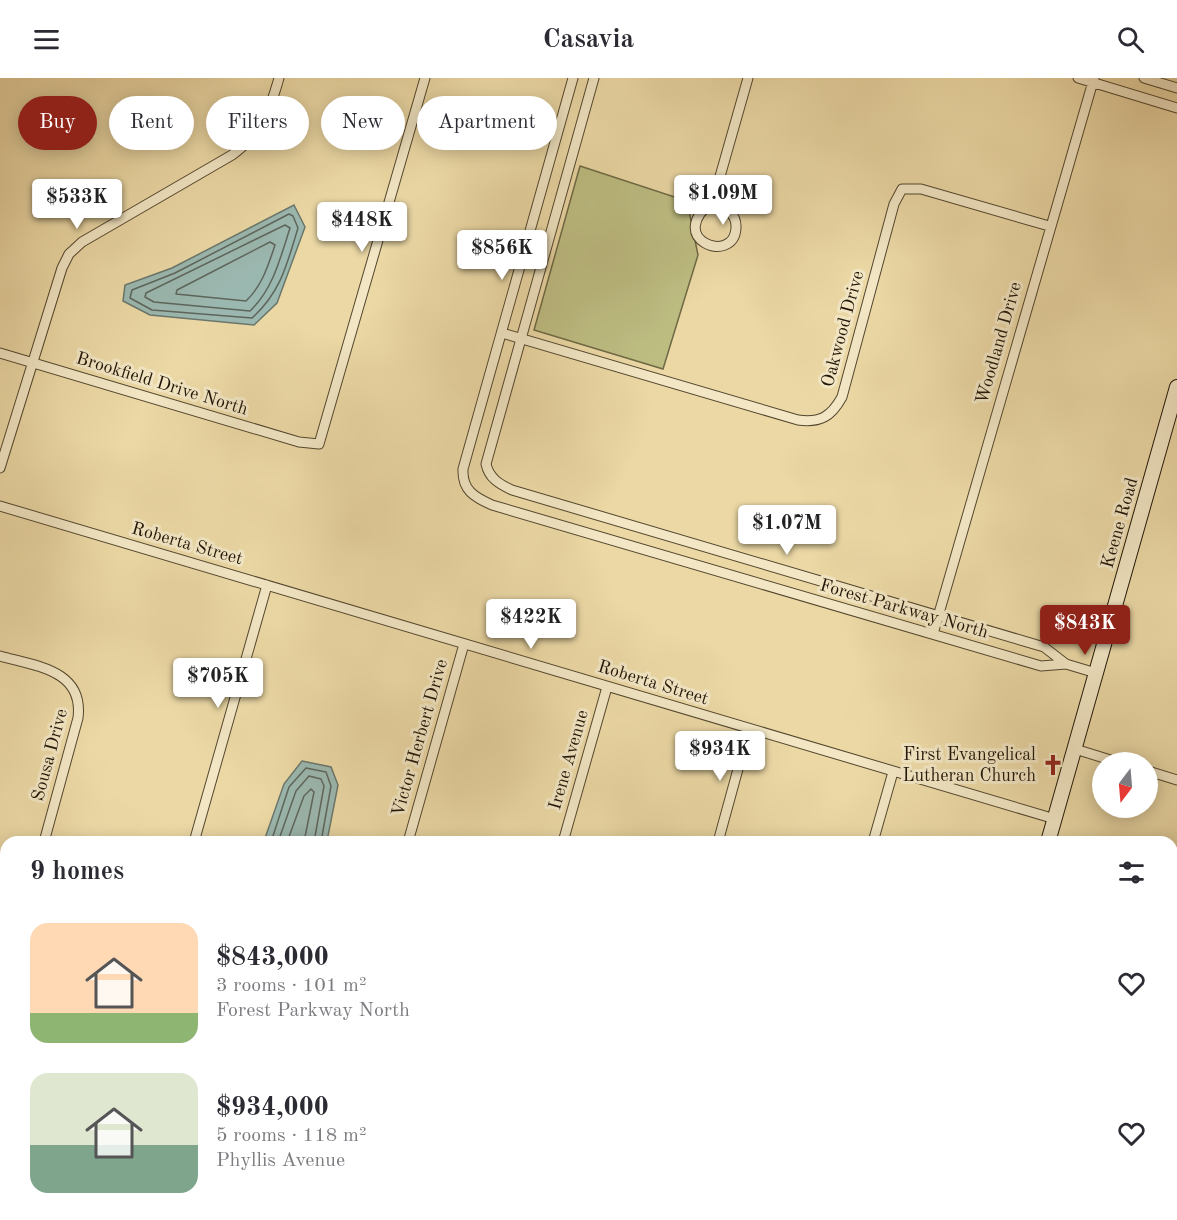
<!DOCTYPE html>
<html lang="en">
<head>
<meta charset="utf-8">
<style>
	body { margin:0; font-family:"Old Standard TT",serif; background:#f2f2f3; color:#2b2b33; height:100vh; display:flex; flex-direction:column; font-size:22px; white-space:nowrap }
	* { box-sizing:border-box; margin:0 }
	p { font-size:20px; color:#7c7c81 }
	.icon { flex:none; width:33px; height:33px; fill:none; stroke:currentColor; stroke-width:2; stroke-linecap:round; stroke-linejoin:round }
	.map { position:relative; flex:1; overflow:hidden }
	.drawer { position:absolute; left:0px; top:758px; width:1178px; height:386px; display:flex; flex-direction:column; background:#fff; border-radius:18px 18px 0 0; box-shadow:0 3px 15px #0003 }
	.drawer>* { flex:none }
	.top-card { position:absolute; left:18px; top:18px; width:600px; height:54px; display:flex; gap:12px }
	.needle { width:39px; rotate:196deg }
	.tools { position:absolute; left:1092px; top:674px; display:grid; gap:12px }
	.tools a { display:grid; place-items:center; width:66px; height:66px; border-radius:50%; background:#fff; box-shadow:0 3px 15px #0003; font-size:30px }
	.price { position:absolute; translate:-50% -51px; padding:0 14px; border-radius:6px; background:#fff; color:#222; font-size:20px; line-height:39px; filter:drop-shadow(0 2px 3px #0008) }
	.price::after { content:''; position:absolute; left:50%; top:36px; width:18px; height:14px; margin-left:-9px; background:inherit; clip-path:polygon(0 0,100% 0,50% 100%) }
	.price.selected { background:#8f2418; color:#fff }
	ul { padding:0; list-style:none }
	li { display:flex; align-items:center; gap:18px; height:150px; padding:0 30px }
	li span { display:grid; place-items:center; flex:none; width:168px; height:120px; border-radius:18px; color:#555 }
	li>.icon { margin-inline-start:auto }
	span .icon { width:72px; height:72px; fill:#fffc; stroke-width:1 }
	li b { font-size:26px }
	h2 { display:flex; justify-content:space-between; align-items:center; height:72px; padding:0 30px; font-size:26px }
	.chip { padding:0 21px; border-radius:27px; background:#fff; box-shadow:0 3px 15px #0003; font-size:21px; line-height:54px }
	.chip.selected { background:#8f2418; color:#fff }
	header { display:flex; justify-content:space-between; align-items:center; height:78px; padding:0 30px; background:#fff; font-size:27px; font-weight:700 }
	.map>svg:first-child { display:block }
	.green { fill:#bdbd82; stroke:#6e6944; stroke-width:1.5 }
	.water { fill:#9bb8b0; stroke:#6a776c; stroke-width:1.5 }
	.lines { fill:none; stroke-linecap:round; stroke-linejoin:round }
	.shore { stroke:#5e665c; stroke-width:1.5 }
	.minor-casing { stroke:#53462e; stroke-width:11 }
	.secondary-casing { stroke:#201507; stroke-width:16 }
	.minor { stroke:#f2e6c4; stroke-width:9 }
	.secondary { stroke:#f2e6c4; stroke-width:14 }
	.labels { text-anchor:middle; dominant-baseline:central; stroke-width:6; stroke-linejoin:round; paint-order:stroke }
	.street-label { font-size:18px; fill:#201507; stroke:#f2e6c4 }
	.poi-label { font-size:18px; fill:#201507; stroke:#f2e6c4; text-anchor:end }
</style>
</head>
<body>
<header><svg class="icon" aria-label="menu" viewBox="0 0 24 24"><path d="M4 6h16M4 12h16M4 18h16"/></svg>Casavia<svg class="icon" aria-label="search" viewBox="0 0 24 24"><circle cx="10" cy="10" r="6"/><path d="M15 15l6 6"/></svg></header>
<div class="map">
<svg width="1177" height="1142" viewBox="0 0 1177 1142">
	<rect width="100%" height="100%" fill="#ebd8a5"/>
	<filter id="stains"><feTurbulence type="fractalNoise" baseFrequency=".00333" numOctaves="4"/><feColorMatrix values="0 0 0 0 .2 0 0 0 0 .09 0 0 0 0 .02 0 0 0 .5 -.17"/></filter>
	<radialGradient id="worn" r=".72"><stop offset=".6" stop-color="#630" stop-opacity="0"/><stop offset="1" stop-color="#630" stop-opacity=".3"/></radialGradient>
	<path class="green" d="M580,88L687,123L698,177L663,291L534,252Z"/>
	<path class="water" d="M294,127L305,149L277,225L254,247L150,237L123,223L125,207L172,190Z
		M302,683L331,689L338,707L327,763H264L284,706Z"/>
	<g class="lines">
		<path class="shore" d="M289,136L293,138L298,150C287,186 281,214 252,240L152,232L130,220L132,212L175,195Z
			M285,147L290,150C280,181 273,211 250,233L154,224L145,219L146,215Z
			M270,164L275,167C268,188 262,208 246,223L176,216L177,212Z
			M271,764L289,709L306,690L326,694L331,708L321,764
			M278,764L296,713L309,698L321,701L324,708L314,764
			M287,764L304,718L311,711L314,714L304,764"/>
		<defs>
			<path id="minor" d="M573,0L463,391C462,412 474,419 492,427L1041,588L1066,586L1096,595
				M594,0L486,386C489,400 499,406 512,412L1044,569L1066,586
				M1078,0L1177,30
				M1144,0L1177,10
				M713,123C724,129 737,135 736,150C734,188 663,161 713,123Z
				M713,123L748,0
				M502,255L798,342C820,345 831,339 842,319L894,126L902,111H921L1049,148
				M0,275L299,364L319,366L425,0
				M0,390L62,190L69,176L82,164L232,77C262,55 269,35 279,0
				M0,428L1055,741
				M933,556L1094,0
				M0,578C36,588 84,592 78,640L44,764
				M1075,671L1117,684
				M1148,693L1177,702
				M194,764L267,507
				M408,764L464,566
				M563,764L607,609
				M718,764L749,651
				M873,764L893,694
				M0,918L6,897
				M1172,958L1177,939
				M0,1122L6,1124
				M1172,1127L1177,1126
				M50,1137L67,1142
				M86,1142L88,1137
				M301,1142L302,1137
				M455,1142L457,1137
				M611,1142L613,1137
				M766,1142L767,1137
				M1123,1142L1139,1137"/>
			<path id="secondary" d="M1048,764L1177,309
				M941,1142L943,1137"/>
		</defs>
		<use href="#minor" class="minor-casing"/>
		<use href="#secondary" class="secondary-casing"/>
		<use href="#minor" class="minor"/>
		<use href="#secondary" class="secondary"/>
	</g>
	<defs>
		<symbol id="church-bare" viewBox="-9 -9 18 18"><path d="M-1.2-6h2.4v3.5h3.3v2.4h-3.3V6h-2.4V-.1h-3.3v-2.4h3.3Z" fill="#8f2418" stroke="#f2e6c4" stroke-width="2.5" paint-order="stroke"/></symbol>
	</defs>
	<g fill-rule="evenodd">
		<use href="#church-bare" x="1038" y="672" width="30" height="30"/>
	</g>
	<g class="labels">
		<g class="street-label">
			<text transform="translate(843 251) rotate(-75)">Oakwood Drive</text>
			<text transform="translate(999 265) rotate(-74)">Woodland Drive</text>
			<text transform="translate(162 306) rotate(17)">Brookfield Drive North</text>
			<text transform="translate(1120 445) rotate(-74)">Keene Road</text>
			<text transform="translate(187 466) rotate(16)">Roberta Street</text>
			<text transform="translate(904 531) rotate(16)">Forest Parkway North</text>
			<text transform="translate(653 605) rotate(17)">Roberta Street</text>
			<text transform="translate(420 660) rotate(-74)">Victor Herbert Drive</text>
			<text transform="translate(50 677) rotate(-75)">Sousa Drive</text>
			<text transform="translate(569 682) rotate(-74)">Irene Avenue</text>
		</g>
		<g class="poi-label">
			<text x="1036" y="677">First Evangelical<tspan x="1036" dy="21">Lutheran Church</tspan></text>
		</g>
	</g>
	<rect width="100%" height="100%" filter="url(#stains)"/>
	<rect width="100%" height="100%" fill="url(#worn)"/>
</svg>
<div class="tools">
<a><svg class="needle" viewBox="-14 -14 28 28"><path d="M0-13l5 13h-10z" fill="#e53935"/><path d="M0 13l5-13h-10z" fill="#7c7c81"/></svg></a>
</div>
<b class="price" style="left:723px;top:148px">$1.09M</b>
<b class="price" style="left:77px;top:152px">$533K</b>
<b class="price" style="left:362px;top:175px">$448K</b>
<b class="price" style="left:502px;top:203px">$856K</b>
<b class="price" style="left:787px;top:478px">$1.07M</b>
<b class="price" style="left:531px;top:572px">$422K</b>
<b class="price selected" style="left:1085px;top:578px">$843K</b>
<b class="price" style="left:218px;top:631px">$705K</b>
<b class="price" style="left:720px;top:704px">$934K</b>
<div class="top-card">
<a class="chip selected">Buy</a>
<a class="chip">Rent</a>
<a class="chip">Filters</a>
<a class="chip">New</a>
<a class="chip">Apartment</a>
</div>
<section class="drawer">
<h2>9 homes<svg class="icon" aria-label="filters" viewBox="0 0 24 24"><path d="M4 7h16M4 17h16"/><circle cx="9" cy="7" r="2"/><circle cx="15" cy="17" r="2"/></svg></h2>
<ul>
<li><span style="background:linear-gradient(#ffd9b3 75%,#8fb573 0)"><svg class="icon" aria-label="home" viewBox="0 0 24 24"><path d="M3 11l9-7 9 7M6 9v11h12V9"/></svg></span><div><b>$843,000</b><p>3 rooms · 101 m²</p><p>Forest Parkway North</p></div><svg class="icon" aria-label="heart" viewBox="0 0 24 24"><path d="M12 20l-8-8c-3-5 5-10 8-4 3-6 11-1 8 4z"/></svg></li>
<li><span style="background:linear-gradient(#dfe7d0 60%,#7fa58c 0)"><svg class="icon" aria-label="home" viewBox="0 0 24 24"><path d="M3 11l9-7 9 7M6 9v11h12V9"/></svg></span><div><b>$934,000</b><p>5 rooms · 118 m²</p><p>Phyllis Avenue</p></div><svg class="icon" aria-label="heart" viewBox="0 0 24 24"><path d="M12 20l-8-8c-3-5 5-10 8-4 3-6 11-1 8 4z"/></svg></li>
</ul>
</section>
</div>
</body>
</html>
